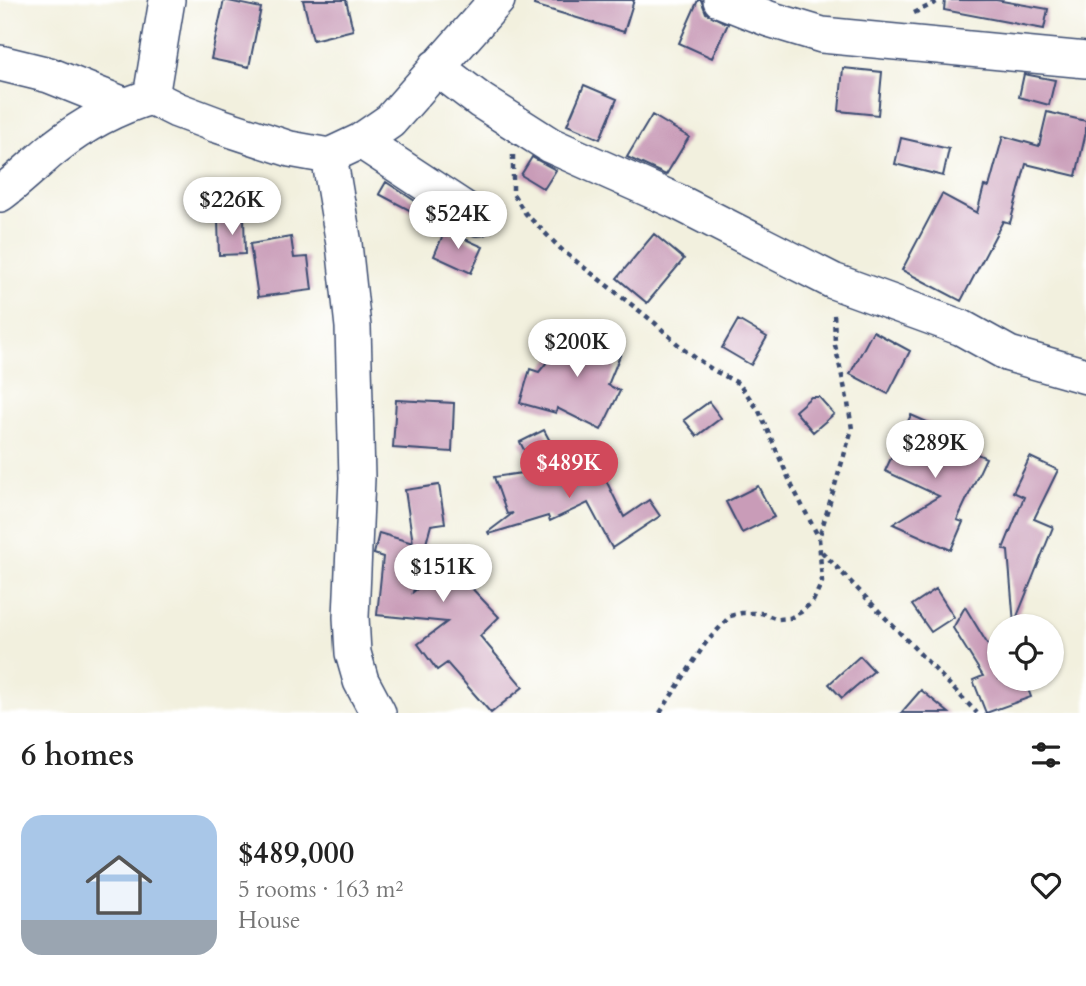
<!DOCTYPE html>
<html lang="en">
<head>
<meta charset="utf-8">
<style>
	body { margin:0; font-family:Cardo,serif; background:#f6f6f6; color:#222; height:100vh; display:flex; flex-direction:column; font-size:26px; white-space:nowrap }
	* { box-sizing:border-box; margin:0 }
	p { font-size:23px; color:#767676 }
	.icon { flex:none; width:38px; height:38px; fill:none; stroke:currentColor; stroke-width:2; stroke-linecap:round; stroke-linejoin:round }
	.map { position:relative; height:713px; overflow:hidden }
	.panel { display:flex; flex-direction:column; background:#fff; flex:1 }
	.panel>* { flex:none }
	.tools { position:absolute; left:987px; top:614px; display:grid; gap:14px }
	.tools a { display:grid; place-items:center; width:77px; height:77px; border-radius:50%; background:#fff; box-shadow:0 2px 5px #0004; font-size:35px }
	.price { position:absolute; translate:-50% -60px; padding:0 16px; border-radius:24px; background:#fff; color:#222; font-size:23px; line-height:46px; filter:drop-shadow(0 2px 4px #0008) }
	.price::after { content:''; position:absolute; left:50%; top:42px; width:21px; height:16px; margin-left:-10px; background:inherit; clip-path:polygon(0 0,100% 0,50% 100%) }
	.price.current { background:#d1495b; color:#fff }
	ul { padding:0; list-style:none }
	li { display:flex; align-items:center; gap:21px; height:175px; padding:0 21px }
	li+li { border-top:2px solid #e0e0e0 }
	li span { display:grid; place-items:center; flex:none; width:196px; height:140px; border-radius:21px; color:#555 }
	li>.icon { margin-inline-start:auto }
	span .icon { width:84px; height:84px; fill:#fffc; stroke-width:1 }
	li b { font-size:30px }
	h2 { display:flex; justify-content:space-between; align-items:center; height:84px; padding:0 21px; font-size:30px }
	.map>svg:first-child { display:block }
	.building { fill:#c99cb8 }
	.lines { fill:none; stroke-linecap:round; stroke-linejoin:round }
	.minor-casing { stroke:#3b4c71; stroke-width:38 }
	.path { stroke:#3b4c71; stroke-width:4.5; stroke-dasharray:5 5; stroke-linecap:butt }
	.minor { stroke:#fff; stroke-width:35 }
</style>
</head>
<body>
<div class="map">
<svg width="1086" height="713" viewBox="0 0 1086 713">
	<rect width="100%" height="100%" fill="#fff"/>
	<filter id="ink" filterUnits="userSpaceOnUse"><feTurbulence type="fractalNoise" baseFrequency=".0143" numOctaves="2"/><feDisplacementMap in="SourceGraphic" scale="14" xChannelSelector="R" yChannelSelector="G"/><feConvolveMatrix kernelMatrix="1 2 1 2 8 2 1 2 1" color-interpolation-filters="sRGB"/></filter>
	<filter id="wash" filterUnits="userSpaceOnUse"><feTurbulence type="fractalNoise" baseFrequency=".00686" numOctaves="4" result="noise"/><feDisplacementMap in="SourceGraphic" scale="28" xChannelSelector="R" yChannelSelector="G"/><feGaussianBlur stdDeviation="1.57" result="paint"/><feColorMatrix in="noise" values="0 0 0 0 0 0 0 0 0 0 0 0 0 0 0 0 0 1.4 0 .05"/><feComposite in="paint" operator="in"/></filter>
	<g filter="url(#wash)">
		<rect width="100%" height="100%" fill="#f2f0de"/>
		<g id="blocks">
			<path class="building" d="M224,0L261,8L249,67L211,59Z
				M303,0H346L353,30L313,40Z
				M535,0H634L624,32L534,5Z
				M698,0H701L706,13L728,24L712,58L679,43Z
				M945,0H996L1048,9L1044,29L944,10Z
				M843,68L882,72L878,115L839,111Z
				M1024,74L1055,80L1049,105L1019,97Z
				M584,85L617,99L600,139L567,125Z
				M1047,112L1086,121V132L1076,176L1026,164L1010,223L1003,221L961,301L902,270L942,194L977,213L984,186L989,187L1003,136L1039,146Z
				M652,115L689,137L666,175L627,157Z
				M901,138L949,149L943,176L895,164Z
				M532,157L556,170L544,189L521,175Z
				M386,182L418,203L413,212L379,194Z
				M244,218L245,254L219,255L218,219Z
				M445,230L483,247L471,273L434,256Z
				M654,234L684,259L647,303L617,278Z
				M291,237L294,258L308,257L312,290L258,297L250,244Z
				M738,320L767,337L751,365L722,348Z
				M576,326L606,338L621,353L608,385L620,391L601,430L557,408L556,413L520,403L530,369L539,372Z
				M873,331L910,351L888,394L850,374Z
				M811,397H819L834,414L813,432L795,411Z
				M396,400L454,403L452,452L393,448Z
				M709,402L721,418L697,436L684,420Z
				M911,415L945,430L942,438L986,458L957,520L963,522L951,550L893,524L939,496L885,471Z
				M544,430L559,458L527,456L520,442Z
				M1030,457L1058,470L1034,519L1053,527L1014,624L1008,551L1003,549L1024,497L1013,492Z
				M596,460L624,517L649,500L660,516L612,548L588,503L550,521L548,516L489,534L488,532L513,513L507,514L494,477L563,467L567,475Z
				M439,485L445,523L431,525L413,592L460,555H467L481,570L466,582L499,617L480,636L523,687L491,713L447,663L437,670L418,644L447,622L377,615L383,557L374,554L379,533L413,543L405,490Z
				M758,486L774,517L742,533L726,502Z
				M936,589L954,617L931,632L912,605Z
				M965,607L999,663V679H1024L1031,697L986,713L973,680L983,676L953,628Z
				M860,656L874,671L842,698L829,684Z
				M921,690L949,713H901Z"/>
		</g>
	</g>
	<g filter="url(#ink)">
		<use href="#blocks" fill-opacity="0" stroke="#3b4c71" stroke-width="2"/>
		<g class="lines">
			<defs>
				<path id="minor" d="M721,0L769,19L822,35L1086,60
					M0,63L49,75L124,105
					M436,67L481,101L550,145L678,202L833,281L962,328L1009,354L1086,376
					M151,97L167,0
					M361,141L478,218
					M329,156L344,244L353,327L357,478L351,617L353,653L361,681L378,713
					M0,194C19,180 36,163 54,148C83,125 116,107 151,97L177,110L217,125L290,149L329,156L361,141L390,121L497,0"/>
			</defs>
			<use href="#minor" class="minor-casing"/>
			<path class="path" d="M914,13L941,0
				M513,155V194L526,214L563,251L655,323L683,349L713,370L738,383L746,393L759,411L792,486L819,538
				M822,552L977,713
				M660,713L705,644L730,616L742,613H761L778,619L790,618L801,612L813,601L822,582L819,538L852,429L848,403L835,345L834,310"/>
			<use href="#minor" class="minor"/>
		</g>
	</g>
</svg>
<div class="tools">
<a><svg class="icon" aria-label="locate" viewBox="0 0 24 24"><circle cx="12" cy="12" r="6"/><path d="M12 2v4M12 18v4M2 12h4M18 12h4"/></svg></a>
</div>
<b class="price" style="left:232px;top:237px">$226K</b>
<b class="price" style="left:458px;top:251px">$524K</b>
<b class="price" style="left:577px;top:379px">$200K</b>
<b class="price" style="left:935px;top:480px">$289K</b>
<b class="price current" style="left:569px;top:500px">$489K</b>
<b class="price" style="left:443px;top:604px">$151K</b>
</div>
<section class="panel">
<h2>6 homes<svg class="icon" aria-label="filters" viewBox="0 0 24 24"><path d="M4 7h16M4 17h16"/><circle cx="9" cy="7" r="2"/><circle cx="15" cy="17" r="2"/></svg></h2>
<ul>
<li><span style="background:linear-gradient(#a9c7e8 75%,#9aa5b1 0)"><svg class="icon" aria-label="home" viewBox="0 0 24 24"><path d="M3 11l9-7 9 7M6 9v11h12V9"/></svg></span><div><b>$489,000</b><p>5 rooms · 163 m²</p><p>House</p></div><svg class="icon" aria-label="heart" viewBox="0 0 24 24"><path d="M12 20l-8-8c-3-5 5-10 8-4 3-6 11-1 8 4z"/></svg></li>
</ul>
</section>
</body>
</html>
